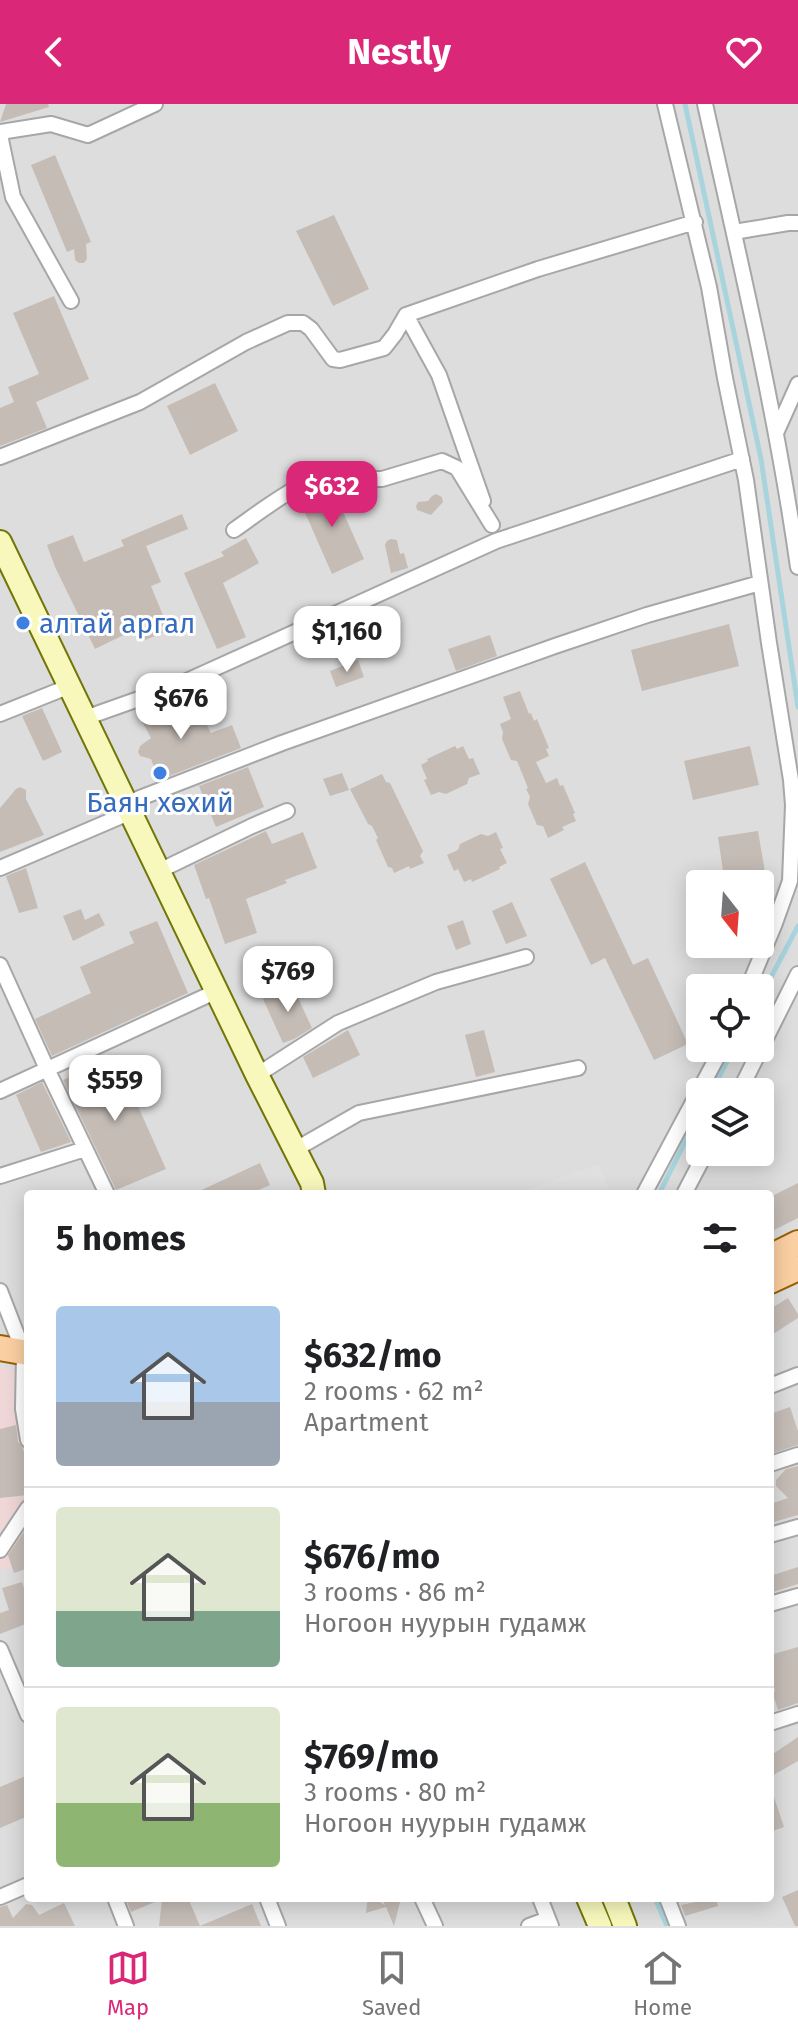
<!DOCTYPE html>
<html lang="en">
<head>
<meta charset="utf-8">
<style>
	body { margin:0; font-family:"Fira Sans",sans-serif; background:#f6f6f6; color:#202124; height:100vh; display:flex; flex-direction:column; font-size:30px; white-space:nowrap }
	* { box-sizing:border-box; margin:0 }
	p { font-size:26px; color:#757577 }
	.icon { flex:none; width:44px; height:44px; fill:none; stroke:currentColor; stroke-width:2; stroke-linecap:round; stroke-linejoin:round }
	.map { position:relative; flex:1; overflow:hidden }
	.drawer { position:absolute; left:24px; top:1086px; width:750px; height:712px; display:flex; flex-direction:column; background:#fff; border-radius:8px; box-shadow:0 4px 20px #0003 }
	.drawer>* { flex:none }
	.needle { width:52px; rotate:163deg }
	.tools { position:absolute; left:686px; top:766px; display:grid; gap:16px }
	.tools a { display:grid; place-items:center; width:88px; height:88px; border-radius:8px; background:#fff; box-shadow:0 4px 20px #0003; font-size:40px }
	.price { position:absolute; translate:-50% -68px; padding:0 18px; border-radius:16px; background:#fff; color:#222; font-size:26px; line-height:52px; filter:drop-shadow(0 2px 4px #0008) }
	.price::after { content:''; position:absolute; left:50%; top:48px; width:24px; height:18px; margin-left:-12px; background:inherit; clip-path:polygon(0 0,100% 0,50% 100%) }
	.price.selected { background:#db2777; color:#fff }
	ul { padding:0; list-style:none }
	li { display:flex; align-items:center; gap:24px; height:200px; padding:0 32px }
	li+li { border-top:2px solid #e0e0e0 }
	li span { display:grid; place-items:center; flex:none; width:224px; height:160px; border-radius:8px; color:#555 }
	li>.icon { margin-inline-start:auto }
	span .icon { width:96px; height:96px; fill:#fffc; stroke-width:1 }
	li b { font-size:34px }
	h2 { display:flex; justify-content:space-between; align-items:center; height:96px; padding:0 32px; font-size:34px }
	header { display:flex; justify-content:space-between; align-items:center; height:104px; padding:0 32px; background:#db2777; color:#fff; font-size:36px; font-weight:700 }
	.menu { display:flex; justify-content:space-around; align-items:center; height:112px; border-top:2px solid #e0e0e0; background:#fff; font-size:22px; color:#757577 }
	.menu a { display:grid; justify-items:center; gap:4px }
	.menu .selected { color:#db2777 }
	.map>svg:first-child { display:block }
	.residential { fill:#dedddd; fill-rule:evenodd }
	.commercial { fill:#f0d7d7 }
	.parking { fill:#e0e0e0 }
	.lines { fill:none; stroke-linecap:round; stroke-linejoin:round }
	.stream { stroke:#a8d4dd; stroke-width:5 }
	.building { fill:#c5bcb6 }
	.minor-casing { stroke:#a7a7a7; stroke-width:18 }
	.secondary-casing { stroke:#717608; stroke-width:26 }
	.primary-casing { stroke:#985f04; stroke-width:28 }
	.minor { stroke:#fff; stroke-width:14 }
	.secondary { stroke:#f8f8bd; stroke-width:22 }
	.primary { stroke:#facfa2; stroke-width:24 }
	.shop-dot { fill:#3f7fe0; stroke:#fff; stroke-width:3 }
	.labels { text-anchor:middle; dominant-baseline:central; stroke-width:6; stroke-linejoin:round; paint-order:stroke }
	.shop-label { font-size:28px; fill:#366cbe; stroke:#fff; text-anchor:start }
</style>
</head>
<body>
<header><svg class="icon" aria-label="back" viewBox="0 0 24 24"><path d="M15 5l-7 7 7 7"/></svg>Nestly<svg class="icon" aria-label="heart" viewBox="0 0 24 24"><path d="M12 20l-8-8c-3-5 5-10 8-4 3-6 11-1 8 4z"/></svg></header>
<div class="map">
<svg width="798" height="1822" viewBox="0 0 798 1822">
	<rect width="100%" height="100%" fill="#f0ede7"/>
	<path class="residential" d="M0,0H798V1822H0ZM700,780H760V840H700ZM700,884H760V944H700ZM700,988H760V1048H700ZM28,1090H770V1794H28Z"/>
	<path class="commercial" d="M0,1263L28,1268V1464L0,1465Z"/>
	<path class="parking" d="M599,1060L611,1090H514Z"/>
	<g class="lines">
		<path class="stream" d="M685,0L761,355L798,603
			M760,894L798,822
			M711,988L734,944
			M659,1090L700,1008
			M655,1794L667,1822"/>
	</g>
	<path class="building" d="M6,0H48L49,3L0,18Z
		M55,51L91,138L86,140L87,155L84,159H79L75,156L74,145L67,148L31,61Z
		M334,111L369,185L333,202L296,127Z
		M54,192L89,275L36,298L47,324L0,342V304L14,298L8,283L39,270L13,209Z
		M215,279L238,327L190,351L167,302Z
		M331,381L364,455L332,470L299,395Z
		M436,390L442,393L443,398L431,411L417,406L416,402L418,398L428,397L432,392Z
		M182,410L188,425L146,442L161,478L151,482L169,526L143,537L138,524L95,545L55,463L47,441L73,431L84,458L124,442L121,436Z
		M246,434L259,459L223,479L246,533L217,545L184,469L224,452L221,448Z
		M391,435L397,436L400,450L404,449L408,464L391,469L385,441L387,437Z
		M729,520L739,562L642,587L631,546Z
		M490,531L497,552L456,567L448,545Z
		M358,556L364,573L336,583L330,567Z
		M520,587L529,610L531,609L534,617L537,615L549,644L546,645L549,652L536,658L546,679L557,674L560,682L563,681L575,709L573,710L576,717L562,723L564,726L548,734L543,722L537,721L528,700L530,693L526,685L528,684L517,657L511,656L502,635L503,628L500,620L511,615L503,593Z
		M171,594L186,625L200,617L206,619L211,629L232,621L241,644L159,676L151,655L140,652L138,648L140,642L151,634L137,608Z
		M42,604L62,648L43,657L22,612Z
		M455,642L457,645L463,642L469,655L473,654L480,670L469,674L467,680L446,690L439,688L431,691L424,676L427,675L421,661L428,657L427,655Z
		M750,642L759,681L693,696L684,657Z
		M248,663L264,703L216,723L199,682Z
		M342,669L349,686L330,692L323,675Z
		M382,670L386,678L390,679L423,747L420,752L424,759L410,765L409,762L394,769L392,764L388,763L376,736L378,734L372,722L368,720L350,685Z
		M20,683L26,686V695L44,731L0,748V704L16,685Z
		M266,727L272,740L303,728L317,764L285,776L287,779L246,795L257,829L225,840L209,794L206,795L194,761Z
		M758,727L767,780H725L718,733Z
		M496,728L503,744L500,745L507,759L499,763L500,765L472,778L471,775L464,778L458,765L454,767L447,751L458,746L460,740L481,730L488,732Z
		M585,758L633,861L648,854L688,940L654,956L605,854L591,861L550,775Z
		M26,764L38,804L19,809L6,772Z
		M512,798L527,832L506,840L492,807Z
		M81,805L85,816L99,809L105,821L73,837L63,812Z
		M463,816L471,840L456,846L447,822Z
		M157,817L188,889L52,952L35,915L91,889L80,863L134,839L129,828Z
		M292,881L312,924L294,935L283,939L263,895Z
		M348,926L360,951L313,974L303,953Z
		M484,926L495,968L476,973L465,931Z
		M116,953L166,1065L116,1086L63,976Z
		M42,978L71,1038L41,1048L16,991Z
		M260,1059L270,1081L250,1090H193Z
		M798,1079V1114L770,1128V1093Z
		M788,1194L798,1210V1214L770,1232V1205Z
		M790,1303L798,1327V1341L770,1350V1310Z
		M16,1321L18,1338L23,1344L28,1369V1391L0,1394V1325Z
		M798,1362V1411L770,1419V1400L788,1394L776,1382V1376L786,1365Z
		M28,1422V1464L14,1469L8,1451Z
		M798,1463V1480L770,1489V1472Z
		M22,1478L28,1497V1519L0,1530V1509L9,1506L2,1484Z
		M798,1543V1599L778,1606L772,1588L775,1587L770,1568V1551Z
		M798,1633V1657L770,1673V1652Z
		M28,1671V1712L0,1724V1683Z
		M772,1687L784,1723L770,1728V1688Z
		M798,1786V1822H795L782,1793Z
		M134,1794H188L200,1822H159L162,1795L131,1808L127,1798Z
		M373,1794L385,1801L382,1794H401L394,1822L386,1803L366,1809L367,1799Z
		M716,1794L718,1802L685,1812L681,1801Z
		M64,1799L75,1822H0V1803L7,1801L13,1814L26,1800L32,1801L39,1811Z
		M252,1800L261,1822H200Z"/>
	<g class="lines">
		<defs>
			<path id="minor" d="M665,0L709,183L725,274L746,376L769,539L791,676L793,701L790,777L775,819L748,884
				M705,0C739,153 776,307 798,463
				M0,28L51,20L88,31L155,0
				M0,31L13,93L71,197
				M734,128L788,119H798
				M406,211L439,271L483,397
				M776,329L798,280
				M0,353L140,298L246,238L288,219H303L311,225L333,255L340,256L384,244L395,230L406,211L538,165L695,118
				M234,426C271,400 307,369 354,367L366,375H382L442,357L457,364L492,421
				M0,610L70,582
				M85,614L178,581L496,437L742,355
				M127,699L282,639L555,542L647,511L760,479
				M0,764L131,708
				M159,767L252,722L287,707
				M0,861L48,967L107,1090
				M257,971L338,919L436,878L526,853
				M0,987L217,887
				M739,988L798,870
				M296,1045L359,1009L578,964
				M0,1072L85,1045
				M644,1090L722,944
				M684,1090L706,1048
				M0,1187L24,1249L23,1305L28,1336
				M770,1282L798,1271
				M770,1360L798,1351
				M770,1431L798,1423
				M0,1446L28,1404
				M770,1500L798,1492
				M0,1545L28,1611
				M770,1619L798,1610
				M0,1793L28,1781
				M115,1794L126,1822
				M267,1794L278,1822
				M422,1794L435,1822
				M540,1794L551,1822
				M667,1794L678,1822
				M529,1822L548,1815"/>
			<path id="secondary" d="M0,438L257,971L312,1079L314,1090
				M588,1794L600,1822
				M614,1794L625,1822"/>
			<path id="primary" d="M770,1153L798,1139
				M770,1177L798,1164
				M0,1244L28,1249"/>
		</defs>
		<use href="#minor" class="minor-casing"/>
		<use href="#secondary" class="secondary-casing"/>
		<use href="#primary" class="primary-casing"/>
		<use href="#minor" class="minor"/>
		<use href="#secondary" class="secondary"/>
		<use href="#primary" class="primary"/>
	</g>
	<g class="shop-dot">
		<circle cx="23" cy="519" r="8"/>
		<circle cx="160" cy="669" r="8"/>
	</g>
	<g class="labels">
		<g class="shop-label">
			<text x="39" y="519">алтай аргал</text>
			<text x="160" y="698" text-anchor="middle">Баян хөхий</text>
		</g>
	</g>
</svg>
<div class="tools">
<a><svg class="needle" viewBox="-14 -14 28 28"><path d="M0-13l5 13h-10z" fill="#e53935"/><path d="M0 13l5-13h-10z" fill="#757577"/></svg></a>
<a><svg class="icon" aria-label="locate" viewBox="0 0 24 24"><circle cx="12" cy="12" r="6"/><path d="M12 2v4M12 18v4M2 12h4M18 12h4"/></svg></a>
<a><svg class="icon" aria-label="layers" viewBox="0 0 24 24"><path d="M12 4l9 5-9 5-9-5zM3 14l9 5 9-5"/></svg></a>
</div>
<b class="price selected" style="left:332px;top:425px">$632</b>
<b class="price" style="left:347px;top:570px">$1,160</b>
<b class="price" style="left:181px;top:637px">$676</b>
<b class="price" style="left:288px;top:910px">$769</b>
<b class="price" style="left:115px;top:1019px">$559</b>
<section class="drawer">
<h2>5 homes<svg class="icon" aria-label="filters" viewBox="0 0 24 24"><path d="M4 7h16M4 17h16"/><circle cx="9" cy="7" r="2"/><circle cx="15" cy="17" r="2"/></svg></h2>
<ul>
<li><span style="background:linear-gradient(#a9c7e8 60%,#9aa5b1 0)"><svg class="icon" aria-label="home" viewBox="0 0 24 24"><path d="M3 11l9-7 9 7M6 9v11h12V9"/></svg></span><div><b>$632/mo</b><p>2 rooms · 62 m²</p><p>Apartment</p></div></li>
<li><span style="background:linear-gradient(#dfe7d0 65%,#7fa58c 0)"><svg class="icon" aria-label="home" viewBox="0 0 24 24"><path d="M3 11l9-7 9 7M6 9v11h12V9"/></svg></span><div><b>$676/mo</b><p>3 rooms · 86 m²</p><p>Ногоон нуурын гудамж</p></div></li>
<li><span style="background:linear-gradient(#dfe7d0 60%,#8fb573 0)"><svg class="icon" aria-label="home" viewBox="0 0 24 24"><path d="M3 11l9-7 9 7M6 9v11h12V9"/></svg></span><div><b>$769/mo</b><p>3 rooms · 80 m²</p><p>Ногоон нуурын гудамж</p></div></li>
</ul>
</section>
</div>
<nav class="menu">
<a class="selected"><svg class="icon" aria-label="map" viewBox="0 0 24 24"><path d="M3 6l6-2 6 2 6-2v14l-6 2-6-2-6 2zM9 4v14M15 6v14"/></svg>Map</a>
<a><svg class="icon" aria-label="saved" viewBox="0 0 24 24"><path d="M7 4h10v16l-5-4-5 4z"/></svg>Saved</a>
<a><svg class="icon" aria-label="home" viewBox="0 0 24 24"><path d="M3 11l9-7 9 7M6 9v11h12V9"/></svg>Home</a>
</nav>
</body>
</html>
